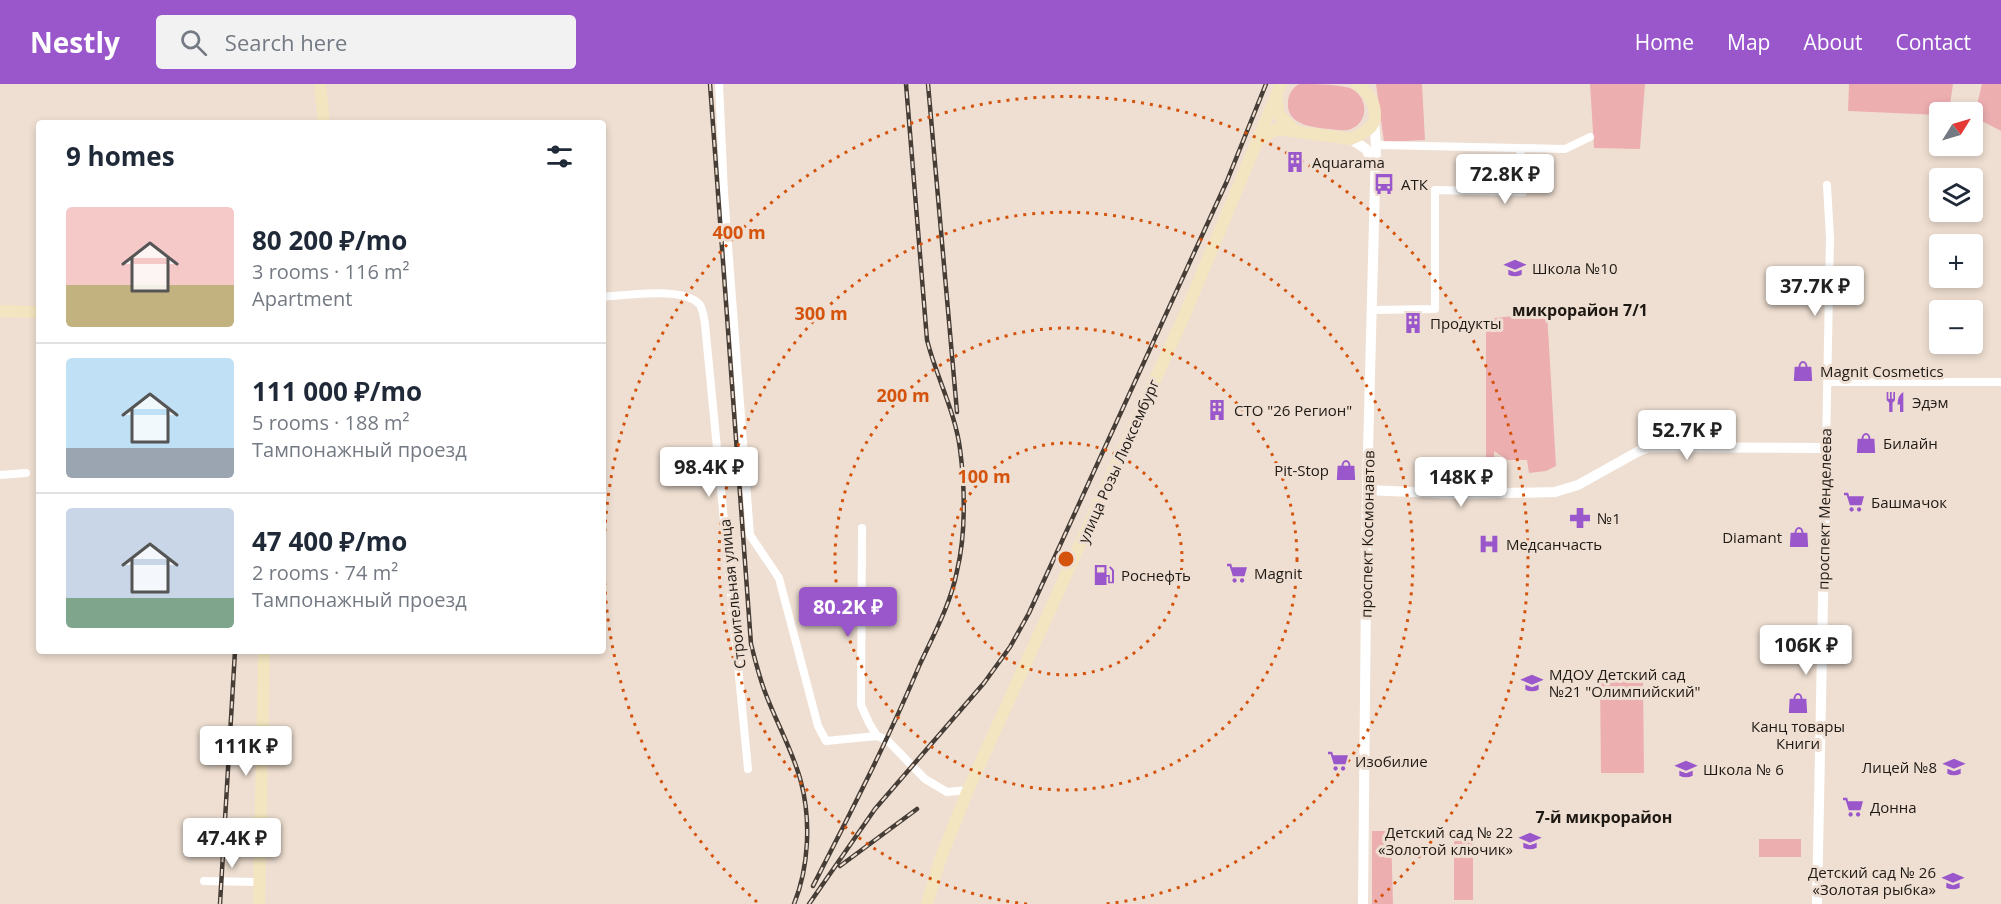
<!DOCTYPE html>
<html lang="en">
<head>
<meta charset="utf-8">
<style>
	body { margin:0; font-family:"Open Sans",sans-serif; background:#f2f2f3; color:#1f2937; height:100vh; display:flex; flex-direction:column; font-size:22px; white-space:nowrap }
	* { box-sizing:border-box; margin:0 }
	p { font-size:20px; color:#747a83 }
	.icon { flex:none; width:33px; height:33px; fill:none; stroke:currentColor; stroke-width:2; stroke-linecap:round; stroke-linejoin:round }
	.map { position:relative; flex:1; overflow:hidden }
	.side { position:absolute; left:36px; top:36px; width:570px; height:534px; display:flex; flex-direction:column; background:#fff; border-radius:6px; box-shadow:0 3px 9px #0003 }
	.side>* { flex:none }
	.needle { width:39px; rotate:53deg }
	.tools { position:absolute; left:1929px; top:18px; display:grid; gap:12px }
	.tools a { display:grid; place-items:center; width:54px; height:54px; border-radius:6px; background:#fff; box-shadow:0 3px 9px #0003; font-size:30px }
	.price { position:absolute; translate:-50% -51px; padding:0 14px; border-radius:6px; background:#fff; color:#222; font-size:20px; line-height:39px; filter:drop-shadow(0 2px 3px #0008) }
	.price::after { content:''; position:absolute; left:50%; top:36px; width:18px; height:14px; margin-left:-9px; background:inherit; clip-path:polygon(0 0,100% 0,50% 100%) }
	.price.current { background:#9a57cc; color:#fff }
	ul { padding:0; list-style:none }
	li { display:flex; align-items:center; gap:18px; height:150px; padding:0 30px }
	li+li { border-top:2px solid #e0e1e3 }
	li span { display:grid; place-items:center; flex:none; width:168px; height:120px; border-radius:6px; color:#555 }
	li>.icon { margin-inline-start:auto }
	span .icon { width:72px; height:72px; fill:#fffc; stroke-width:1 }
	li b { font-size:26px }
	h2 { display:flex; justify-content:space-between; align-items:center; height:72px; padding:0 30px; font-size:26px }
	header { display:flex; align-items:center; gap:36px; box-sizing:border-box; height:84px; padding:0 30px; background:#9a57cc; color:#fff }
	header strong { font-size:28px }
	nav { display:flex; gap:33px; margin-inline-start:auto; font-size:21px }
	.search { width:420px; height:54px; background:#f2f2f3; display:flex; align-items:center; gap:15px; box-sizing:border-box; padding:0 21px; border-radius:6px; color:#747a83; font-size:22px }
	.map>svg:first-child { display:block }
	.green { fill:#edaeb0 }
	.lines { fill:none; stroke-linecap:round; stroke-linejoin:round }
	.minor { stroke:#fff; stroke-width:8 }
	.tertiary { stroke:#fff; stroke-width:10 }
	.secondary { stroke:#f3e5bf; stroke-width:12 }
	.rail-casing { stroke:#453d36; stroke-width:4.5 }
	.rail { stroke:#efdfd2; stroke-width:2; stroke-dasharray:7; stroke-linecap:butt }
	.ring { fill:none; stroke:#d4530d; stroke-width:3; stroke-dasharray:3 6 }
	.labels { text-anchor:middle; dominant-baseline:central; stroke-width:6; stroke-linejoin:round; paint-order:stroke }
	.poi-label { font-size:15px; fill:#1f1914; stroke:#efdfd2; text-anchor:start }
	.street-label { font-size:15px; fill:#1f1914; stroke:#efdfd2 }
	.neighbourhood-label { font-size:16px; font-weight:bold; fill:#1f1914; stroke:#efdfd2 }
	.centre { fill:#d4530d; stroke:#efdfd2; stroke-width:3 }
	.ring-label { font-size:18px; text-anchor:middle; font-weight:bold; fill:#d4530d; stroke:#efdfd2; stroke-width:6; stroke-linejoin:round; paint-order:stroke }
</style>
</head>
<body>
<header>
<strong>Nestly</strong>
<div class="search"><svg class="icon" aria-label="search" viewBox="0 0 24 24"><circle cx="10" cy="10" r="6"/><path d="M15 15l6 6"/></svg>Search here</div>
<nav><a>Home</a><a>Map</a><a>About</a><a>Contact</a></nav>
</header>
<div class="map">
<svg width="2001" height="820" viewBox="0 0 2001 820">
	<rect width="100%" height="100%" fill="#efdfd2"/>
	<path class="green" d="M1299,0C1316,0 1334,0 1350,4C1374,15 1366,50 1339,46C1322,44 1286,44 1288,19C1288,11 1292,4 1299,0Z
		M1376,0H1422L1425,56L1384,58Z
		M1590,0H1645L1640,65L1594,64Z
		M1849,0H1953L1949,28H1940L1939,31L1848,27Z
		M1982,0H2001V47L1974,33Z
		M1547,228L1556,382L1546,387L1529,389L1527,376H1508L1494,367V386H1486V235Z
		M1600,595H1643L1644,689H1601Z
		M1372,747H1391L1393,820H1372Z
		M1759,755H1801V773H1759Z
		M1454,757H1473V816H1454Z"/>
	<g class="lines">
		<path class="minor" d="M719,0L724,109L750,451L779,494L818,642L826,657L877,652L887,656L925,695L947,708L968,706
			M1520,64L1565,65L1590,53
			M603,213C626,211 685,202 700,221C703,226 704,234 705,240L748,685
			M1371,226L1435,225V106L1523,108L1520,64L1376,61
			M1827,298H2001
			M1826,364L1830,154L1827,101
			M0,391L26,389
			M862,444L861,621L869,639L877,652
			M204,797L259,798"/>
		<path class="tertiary" d="M1351,55L1366,65L1374,81
			M1367,406L1457,410L1555,408L1578,401L1639,367L1649,363L1826,364L1817,820
			M1363,820L1367,406L1376,61L1374,37"/>
		<path class="secondary" d="M320,0L324,39
			M1277,15L1278,30L1294,46
			M1259,55L1277,45L1351,55C1359,51 1371,47 1374,37C1378,22 1368,6 1356,0
			M0,227L39,228
			M259,820L264,567
			M927,820L940,776L968,706L1185,230L1281,0"/>
		<defs>
			<path id="rail" d="M710,0L751,560C755,576 759,592 765,608C776,638 793,667 801,698C811,736 809,783 794,820
				M928,0L957,328
				M840,782L917,725
				M813,802C851,728 888,656 920,580C934,550 951,519 957,487C966,450 965,403 960,365C955,327 936,292 927,256L906,0
				M220,820L235,567
				M809,820L875,725L984,599L1010,563L1029,529L1227,97L1266,0"/>
		</defs>
		<use href="#rail" class="rail-casing"/>
		<use href="#rail" class="rail"/>
	</g>
	<g class="ring">
		<circle cx="1066" cy="475" r="116"/>
		<circle cx="1066" cy="475" r="231"/>
		<path d="M1027 820A347 347 0 1 1 1105 820"/>
		<path d="M757 818A462 462 0 1 1 1375 818"/>
	</g>
	<defs>
		<symbol id="building-bare" viewBox="-9 -9 18 18"><path d="M-4-6H4V6H1V3H-1V6H-4ZM-2.5-4.3h1.7v1.8h-1.7ZM.8-4.3h1.7v1.8H.8ZM-2.5-1h1.7V.8h-1.7ZM.8-1h1.7V.8H.8Z" fill="#9a57cc" stroke="#efdfd2" stroke-width="2.5" paint-order="stroke"/></symbol>
		<symbol id="bus-bare" viewBox="-9 -9 18 18"><path d="M-5-6H5V4H4V6H2V4H-2V6H-4V4H-5ZM-3.5-4V0h7V-4ZM-3.5 1.2v1.5H-2V1.2ZM2 1.2v1.5H3.5V1.2Z" fill="#9a57cc" stroke="#efdfd2" stroke-width="2.5" paint-order="stroke"/></symbol>
		<symbol id="school-bare" viewBox="-9 -9 18 18"><path d="M0-5L7-2L0 1L-7-2ZM-4 1L0 2.5L4 1V4Q0 6-4 4Z" fill="#9a57cc" stroke="#efdfd2" stroke-width="2.5" paint-order="stroke"/></symbol>
		<symbol id="shop-bare" viewBox="-9 -9 18 18"><path d="M-5-2.5h2.3a2.7 3.5 0 0 1 5.4 0H5L5.5 6h-11ZM-1.5-2.5h3a1.5 2.3 0 0 0-3 0Z" fill="#9a57cc" stroke="#efdfd2" stroke-width="2.5" paint-order="stroke"/></symbol>
		<symbol id="restaurant-bare" viewBox="-9 -9 18 18"><path d="M-5-6h1v4h1v-4h1v4h1v-4h1v5L-1.5 .5V6h-2V.5L-5-1ZM5-6V6H3V1.5H1.5Q1.5-4 5-6Z" fill="#9a57cc" stroke="#efdfd2" stroke-width="2.5" paint-order="stroke"/></symbol>
		<symbol id="supermarket-bare" viewBox="-9 -9 18 18"><path d="M-6-5.5h2.5l.6 2H6L4.5 2H-2.5L-4.4-4H-6ZM-1.5 3.2a1.3 1.3 0 1 0 .1 0ZM3 3.2a1.3 1.3 0 1 0 .1 0Z" fill="#9a57cc" stroke="#efdfd2" stroke-width="2.5" paint-order="stroke"/></symbol>
		<symbol id="pharmacy-bare" viewBox="-9 -9 18 18"><path d="M-2-6h4v4h4v4h-4v4h-4v-4h-4v-4h4Z" fill="#9a57cc" stroke="#efdfd2" stroke-width="2.5" paint-order="stroke"/></symbol>
		<symbol id="hospital-bare" viewBox="-9 -9 18 18"><path d="M-5-5h3v3.5h4V-5h3V5h-3V1.5h-4V5h-3Z" fill="#9a57cc" stroke="#efdfd2" stroke-width="2.5" paint-order="stroke"/></symbol>
		<symbol id="fuel-bare" viewBox="-9 -9 18 18"><path d="M-5.5-6h7V0h2V4h1.3V-2.5L3-4.5l.8-.8L6-3V5H2.5V1h-1V6h-7ZM-4.2-4.7v3.2H.2V-4.7Z" fill="#9a57cc" stroke="#efdfd2" stroke-width="2.5" paint-order="stroke"/></symbol>
	</defs>
	<g fill-rule="evenodd">
		<use href="#building-bare" x="1280" y="63" width="30" height="30"/>
		<use href="#bus-bare" x="1369" y="85" width="30" height="30"/>
		<use href="#school-bare" x="1500" y="169" width="30" height="30"/>
		<use href="#building-bare" x="1398" y="224" width="30" height="30"/>
		<use href="#shop-bare" x="1788" y="272" width="30" height="30"/>
		<use href="#restaurant-bare" x="1880" y="303" width="30" height="30"/>
		<use href="#building-bare" x="1202" y="311" width="30" height="30"/>
		<use href="#shop-bare" x="1851" y="344" width="30" height="30"/>
		<use href="#shop-bare" x="1331" y="371" width="30" height="30"/>
		<use href="#supermarket-bare" x="1839" y="403" width="30" height="30"/>
		<use href="#pharmacy-bare" x="1565" y="419" width="30" height="30"/>
		<use href="#shop-bare" x="1784" y="438" width="30" height="30"/>
		<use href="#hospital-bare" x="1474" y="445" width="30" height="30"/>
		<use href="#supermarket-bare" x="1222" y="474" width="30" height="30"/>
		<use href="#fuel-bare" x="1089" y="476" width="30" height="30"/>
		<use href="#school-bare" x="1517" y="584" width="30" height="30"/>
		<use href="#shop-bare" x="1783" y="604" width="30" height="30"/>
		<use href="#supermarket-bare" x="1323" y="662" width="30" height="30"/>
		<use href="#school-bare" x="1939" y="668" width="30" height="30"/>
		<use href="#school-bare" x="1671" y="670" width="30" height="30"/>
		<use href="#supermarket-bare" x="1838" y="708" width="30" height="30"/>
		<use href="#school-bare" x="1515" y="742" width="30" height="30"/>
		<use href="#school-bare" x="1938" y="782" width="30" height="30"/>
	</g>
	<g class="labels">
		<g class="poi-label">
			<text x="1312" y="78">Aquarama</text>
			<text x="1401" y="100">АТК</text>
			<text x="1532" y="184">Школа №10</text>
			<text x="1430" y="239">Продукты</text>
			<text x="1820" y="287">Magnit Cosmetics</text>
			<text x="1912" y="318">Эдэм</text>
			<text x="1234" y="326">СТО "26 Регион"</text>
			<text x="1883" y="359">Билайн</text>
			<text x="1329" y="386" text-anchor="end">Pit-Stop</text>
			<text x="1871" y="418">Башмачок</text>
			<text x="1597" y="434">№1</text>
			<text x="1782" y="453" text-anchor="end">Diamant</text>
			<text x="1506" y="460">Медсанчасть</text>
			<text x="1254" y="489">Magnit</text>
			<text x="1121" y="491">Роснефть</text>
			<text x="1549" y="590">МДОУ Детский сад<tspan x="1549" dy="17">№21 "Олимпийский"</tspan></text>
			<text x="1798" y="642" text-anchor="middle">Канц товары<tspan x="1798" dy="17">Книги</tspan></text>
			<text x="1355" y="677">Изобилие</text>
			<text x="1937" y="683" text-anchor="end">Лицей №8</text>
			<text x="1703" y="685">Школа № 6</text>
			<text x="1870" y="723">Донна</text>
			<text x="1513" y="748" text-anchor="end">Детский сад № 22<tspan x="1513" dy="17">«Золотой ключик»</tspan></text>
			<text x="1936" y="788" text-anchor="end">Детский сад № 26<tspan x="1936" dy="17">«Золотая рыбка»</tspan></text>
		</g>
		<g class="street-label">
			<text transform="translate(1118 377) rotate(-66)">улица Розы Люксембург</text>
			<text transform="translate(1824 425) rotate(-89)">проспект Менделеева</text>
			<text transform="translate(1367 450) rotate(-89)">проспект Космонавтов</text>
			<text transform="translate(732 510) rotate(-96)">Строительная улица</text>
		</g>
		<g class="neighbourhood-label">
			<text x="1580" y="226">микрорайон 7/1</text>
			<text x="1604" y="733">7-й микрорайон</text>
		</g>
	</g>
	<circle cx="1066" cy="475" r="9" class="centre"/>
	<g class="ring-label">
		<text x="739" y="155">400 m</text>
		<text x="821" y="236">300 m</text>
		<text x="903" y="318">200 m</text>
		<text x="984" y="399">100 m</text>
	</g>
</svg>
<div class="tools">
<a><svg class="needle" viewBox="-14 -14 28 28"><path d="M0-13l5 13h-10z" fill="#e53935"/><path d="M0 13l5-13h-10z" fill="#747a83"/></svg></a>
<a><svg class="icon" aria-label="layers" viewBox="0 0 24 24"><path d="M12 4l9 5-9 5-9-5zM3 14l9 5 9-5"/></svg></a>
<a>+</a>
<a>−</a>
</div>
<b class="price" style="left:1505px;top:121px">72.8K ₽</b>
<b class="price" style="left:1815px;top:233px">37.7K ₽</b>
<b class="price" style="left:1687px;top:377px">52.7K ₽</b>
<b class="price" style="left:709px;top:414px">98.4K ₽</b>
<b class="price" style="left:1461px;top:424px">148K ₽</b>
<b class="price current" style="left:848px;top:554px">80.2K ₽</b>
<b class="price" style="left:1806px;top:592px">106K ₽</b>
<b class="price" style="left:246px;top:693px">111K ₽</b>
<b class="price" style="left:232px;top:785px">47.4K ₽</b>
<section class="side">
<h2>9 homes<svg class="icon" aria-label="filters" viewBox="0 0 24 24"><path d="M4 7h16M4 17h16"/><circle cx="9" cy="7" r="2"/><circle cx="15" cy="17" r="2"/></svg></h2>
<ul>
<li><span style="background:linear-gradient(#f6c9c9 65%,#c2b280 0)"><svg class="icon" aria-label="home" viewBox="0 0 24 24"><path d="M3 11l9-7 9 7M6 9v11h12V9"/></svg></span><div><b>80 200 ₽/mo</b><p>3 rooms · 116 m²</p><p>Apartment</p></div></li>
<li><span style="background:linear-gradient(#bfe0f5 75%,#9aa5b1 0)"><svg class="icon" aria-label="home" viewBox="0 0 24 24"><path d="M3 11l9-7 9 7M6 9v11h12V9"/></svg></span><div><b>111 000 ₽/mo</b><p>5 rooms · 188 m²</p><p>Тампонажный проезд</p></div></li>
<li><span style="background:linear-gradient(#c9d6e8 75%,#7fa58c 0)"><svg class="icon" aria-label="home" viewBox="0 0 24 24"><path d="M3 11l9-7 9 7M6 9v11h12V9"/></svg></span><div><b>47 400 ₽/mo</b><p>2 rooms · 74 m²</p><p>Тампонажный проезд</p></div></li>
</ul>
</section>
</div>
</body>
</html>
